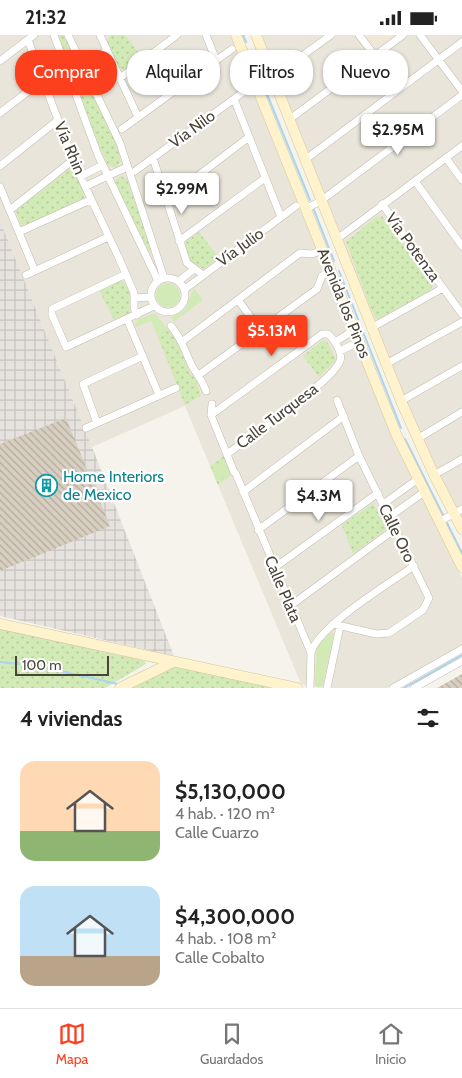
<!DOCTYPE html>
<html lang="es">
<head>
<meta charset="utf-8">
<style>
	body { margin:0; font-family:Cabin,sans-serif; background:#f6f6f6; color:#222; height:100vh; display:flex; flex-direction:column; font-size:19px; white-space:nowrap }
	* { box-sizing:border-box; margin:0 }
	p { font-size:16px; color:#767676 }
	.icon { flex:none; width:28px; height:28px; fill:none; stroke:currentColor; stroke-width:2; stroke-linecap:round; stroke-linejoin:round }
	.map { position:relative; height:653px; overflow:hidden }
	.sheet { display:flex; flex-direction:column; background:#fff; flex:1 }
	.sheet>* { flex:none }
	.top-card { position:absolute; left:15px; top:15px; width:432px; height:45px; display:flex; gap:10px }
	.scale { position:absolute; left:15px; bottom:12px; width:94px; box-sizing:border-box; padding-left:5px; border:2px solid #4b4439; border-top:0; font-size:14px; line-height:18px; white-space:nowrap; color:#4b4439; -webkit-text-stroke:4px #fff; paint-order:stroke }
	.price { position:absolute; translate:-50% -42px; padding:0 11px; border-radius:5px; background:#fff; color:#222; font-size:16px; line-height:32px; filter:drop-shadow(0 1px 2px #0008) }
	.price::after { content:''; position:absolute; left:50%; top:30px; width:15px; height:11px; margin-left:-8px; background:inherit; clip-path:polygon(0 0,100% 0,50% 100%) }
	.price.selected { background:#fc3f1d; color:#fff }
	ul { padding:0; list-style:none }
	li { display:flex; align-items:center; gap:15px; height:125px; padding:0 20px }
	li span { display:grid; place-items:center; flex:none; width:140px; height:100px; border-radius:15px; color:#555 }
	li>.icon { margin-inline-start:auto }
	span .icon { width:60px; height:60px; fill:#fffc; stroke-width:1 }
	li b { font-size:21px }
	h2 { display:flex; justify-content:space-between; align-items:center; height:60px; padding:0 20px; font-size:21px }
	.pill { padding:0 18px; border-radius:20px; background:#fff; box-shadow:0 1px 4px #0004; font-size:18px; line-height:45px }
	.pill.selected { background:#fc3f1d; color:#fff }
	.status { display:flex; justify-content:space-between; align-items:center; height:35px; padding:0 25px; background:#fff; direction:ltr }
	.status svg { height:14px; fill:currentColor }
	.tabs { display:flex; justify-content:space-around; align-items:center; height:70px; border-top:1px solid #e0e0e0; background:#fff; font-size:14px; color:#767676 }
	.tabs a { display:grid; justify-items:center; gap:2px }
	.tabs .selected { color:#fc3f1d }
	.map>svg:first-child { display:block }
	.residential { fill:#eae5da }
	.industrial { fill:url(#industrial-grid) }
	.education { fill:#efe8d6 }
	.park { fill:url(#park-dots) }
	.garden { fill:#d2eab5 }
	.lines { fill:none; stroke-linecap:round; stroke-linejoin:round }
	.stream { stroke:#a9d4f2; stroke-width:2 }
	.building { fill:url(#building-back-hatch) }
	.street-casing { stroke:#c2bbae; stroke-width:8 }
	.secondary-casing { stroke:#d6c79b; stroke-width:11 }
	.street { stroke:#fff; stroke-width:7 }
	.secondary { stroke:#fff3cd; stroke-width:10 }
	.labels { text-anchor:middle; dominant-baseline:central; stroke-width:4.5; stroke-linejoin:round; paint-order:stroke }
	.street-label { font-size:16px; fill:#4b4439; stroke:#fff }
	.culture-label { font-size:16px; fill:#0d838f; stroke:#fff; text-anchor:start }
</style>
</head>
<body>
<div class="status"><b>21:32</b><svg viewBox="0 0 49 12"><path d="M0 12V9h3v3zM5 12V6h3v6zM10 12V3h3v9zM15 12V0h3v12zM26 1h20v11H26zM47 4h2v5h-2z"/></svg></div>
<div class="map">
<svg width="462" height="653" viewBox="0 0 462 653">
	<defs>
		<pattern id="industrial-grid" width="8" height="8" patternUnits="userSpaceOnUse" patternTransform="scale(1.25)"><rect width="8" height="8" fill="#e6e2dd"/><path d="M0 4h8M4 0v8" fill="none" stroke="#c7c3be"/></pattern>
		<pattern id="park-dots" width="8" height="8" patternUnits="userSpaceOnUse" patternTransform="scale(1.25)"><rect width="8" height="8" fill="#d2eab5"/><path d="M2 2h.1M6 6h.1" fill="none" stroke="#b6ca9c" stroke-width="1.8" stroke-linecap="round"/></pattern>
		<pattern id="building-back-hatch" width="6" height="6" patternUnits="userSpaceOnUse" patternTransform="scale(1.25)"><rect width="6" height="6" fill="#d8cfc1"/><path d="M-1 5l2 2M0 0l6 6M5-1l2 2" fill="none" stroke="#b1aa9e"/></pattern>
	</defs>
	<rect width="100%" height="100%" fill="#f6f3ec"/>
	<path class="residential" d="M0,0H230L398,413L462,543V610L387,653H322L301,649L185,371L92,412L0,186Z
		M261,0H462V483L423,407Z"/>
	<path class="industrial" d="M0,186L92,412L174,621L0,581Z"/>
	<path class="education" d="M362,0H394L373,15Z"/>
	<path class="park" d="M58,0H64L115,106L121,126L116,133L108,130L100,113Z
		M111,0H125L141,21L124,35L120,34L107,6Z
		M69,134C77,136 86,156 84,163L24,191L20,189L16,176Z
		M121,141L127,144L151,215L149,217L116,149L117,143Z
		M382,181L433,250L431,255L378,284L374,281L346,207L376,182Z
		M199,197L219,223L204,234L190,226L184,211L187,206Z
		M121,245C134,251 129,266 130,278L114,285L99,255Z
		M167,293L178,308L190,338L196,344L201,361L185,370L157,300Z
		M323,305L328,308L336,325L319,342L303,321Z
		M224,421L233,439L218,450L210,431Z
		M373,468L388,493L353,519L342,490Z
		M0,594L145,626L146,629L105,653H0Z
		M175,631L273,653H131Z"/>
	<path class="garden" d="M156 260a12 12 0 1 1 24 0a12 12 0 1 1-24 0Z
		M194,253L203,265L174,287L171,282L185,275Z
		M155,278L167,293L157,300L151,286L136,292L135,288L139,284Z
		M224,425L231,440L218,445L212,431Z
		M332,597L334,599L323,650L318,653L315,649L317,612Z"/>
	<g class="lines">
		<path class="stream" d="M243,0L246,7
			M250,17L310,165
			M314,175L334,226
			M339,236L401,393
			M405,404L443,480
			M447,488L462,518
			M0,627L38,631L118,649
			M404,653L462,620"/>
	</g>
	<path class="building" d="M66,383L110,491L0,536V409Z
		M462,639V653H437Z"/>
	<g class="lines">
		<defs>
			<path id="street" d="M54,0L98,120L158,246
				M68,0L120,108L164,243
				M100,0L138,82
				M206,0L216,25
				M359,0L375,21
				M420,0L462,56
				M28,5L75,130L117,219
				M0,26L34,0
				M82,29L106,16
				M87,40L111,27
				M273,42L331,0
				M120,43L177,0
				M234,64L281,182
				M0,78L43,45
				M290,84L403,0
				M122,94L232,14
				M153,123L187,228L203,240
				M446,123L462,145
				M306,124L462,7
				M0,131L58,85
				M135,136L249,53
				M81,141L103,130
				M415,146L462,211
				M86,151L127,132
				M0,152L35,236
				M166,165L249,102
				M382,169L462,279
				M306,174L322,165L462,60
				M10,175L73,125
				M19,197L90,165
				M337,204L462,111
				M179,206L265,143
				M118,221L134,258V273L137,280
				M126,239L52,274V280L66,312L154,271
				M26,240L108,202
				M151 260a17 17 0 1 1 34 0a17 17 0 1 1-34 0Z
				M179,246L194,234
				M185,254L296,171
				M135,263L151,262
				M238,265L261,296
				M127,284L159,360
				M171,291C182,304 184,314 191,329C196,339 202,344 206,356
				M371,293L443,253
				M183,306L300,218L312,219L323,215
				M335,307L348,299L354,292
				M340,316L352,310H361
				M386,329L462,287
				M200,339L317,254L322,241L332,236
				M401,366L462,331
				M212,369L211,380L234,437
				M211,380L322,299H328C334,304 343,318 340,326C333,346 249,403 227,419
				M97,388L83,349L143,321
				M86,393L176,353
				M417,404L462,377
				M236,439L311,618L310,653
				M434,440L462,424
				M243,457L344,381
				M383,469L418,444
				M389,482L424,457
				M439,487L462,474
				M258,495L359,421
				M274,533L378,458
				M290,571L395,494
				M333,589L376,599L389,598L423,575L429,563L359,421L337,365
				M311,618C317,592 390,548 414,531
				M327,653L340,591
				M393,653L462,614
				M414,653L462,626"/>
			<path id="secondary" d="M236,0L397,401L462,532
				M256,0L401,366L434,440L462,494
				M0,589L297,653
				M120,653L173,627"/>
		</defs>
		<use href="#street" class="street-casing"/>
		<use href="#secondary" class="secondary-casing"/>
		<use href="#street" class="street"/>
		<use href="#secondary" class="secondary"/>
	</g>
	<defs>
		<symbol id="building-ring" viewBox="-11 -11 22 22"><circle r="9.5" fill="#fff" stroke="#0f9aa8" stroke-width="1.5"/><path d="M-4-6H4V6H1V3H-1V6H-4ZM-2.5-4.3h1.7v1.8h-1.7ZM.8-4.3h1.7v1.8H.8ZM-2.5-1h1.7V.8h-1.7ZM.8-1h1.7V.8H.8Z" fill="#0f9aa8"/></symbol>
	</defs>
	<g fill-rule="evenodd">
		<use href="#building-ring" x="34" y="438" width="25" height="25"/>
	</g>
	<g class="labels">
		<g class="street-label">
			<text transform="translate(192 94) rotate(-36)">Vía Nilo</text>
			<text transform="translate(70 113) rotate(67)">Vía Rhin</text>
			<text transform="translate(240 212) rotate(-36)">Vía Julio</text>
			<text transform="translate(413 212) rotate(54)">Vía Potenza</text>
			<text transform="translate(344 268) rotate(68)">Avenida los Pinos</text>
			<text transform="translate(277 381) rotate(-37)">Calle Turquesa</text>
			<text transform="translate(397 498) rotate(64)">Calle Oro</text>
			<text transform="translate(283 554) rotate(67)">Calle Plata</text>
		</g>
		<g class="culture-label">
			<text x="63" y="441">Home Interiors<tspan x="63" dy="18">de Mexico</tspan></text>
		</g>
	</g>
</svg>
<div class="scale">100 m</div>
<b class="price" style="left:398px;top:121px">$2.95M</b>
<b class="price" style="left:182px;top:180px">$2.99M</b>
<b class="price selected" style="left:272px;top:322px">$5.13M</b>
<b class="price" style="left:319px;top:487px">$4.3M</b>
<div class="top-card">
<a class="pill selected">Comprar</a>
<a class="pill">Alquilar</a>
<a class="pill">Filtros</a>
<a class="pill">Nuevo</a>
</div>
</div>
<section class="sheet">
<h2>4 viviendas<svg class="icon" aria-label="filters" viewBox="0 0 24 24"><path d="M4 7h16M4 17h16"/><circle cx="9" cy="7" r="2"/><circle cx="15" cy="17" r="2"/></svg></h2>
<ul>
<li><span style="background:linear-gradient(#ffd9b3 70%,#8fb573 0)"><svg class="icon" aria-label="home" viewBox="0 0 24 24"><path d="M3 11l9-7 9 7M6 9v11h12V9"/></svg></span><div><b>$5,130,000</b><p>4 hab. · 120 m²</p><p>Calle Cuarzo</p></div></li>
<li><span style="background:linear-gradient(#bfe0f5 70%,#b9a48a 0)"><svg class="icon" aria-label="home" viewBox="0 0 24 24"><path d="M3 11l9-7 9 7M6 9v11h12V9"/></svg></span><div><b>$4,300,000</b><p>4 hab. · 108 m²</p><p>Calle Cobalto</p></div></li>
</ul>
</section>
<nav class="tabs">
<a class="selected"><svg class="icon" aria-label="map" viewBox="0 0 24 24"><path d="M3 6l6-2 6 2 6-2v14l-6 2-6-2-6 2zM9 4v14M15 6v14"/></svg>Mapa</a>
<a><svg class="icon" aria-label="saved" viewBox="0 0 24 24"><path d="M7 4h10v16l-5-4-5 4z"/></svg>Guardados</a>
<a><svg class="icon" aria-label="home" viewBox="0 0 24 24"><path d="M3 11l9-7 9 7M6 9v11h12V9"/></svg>Inicio</a>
</nav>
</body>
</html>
